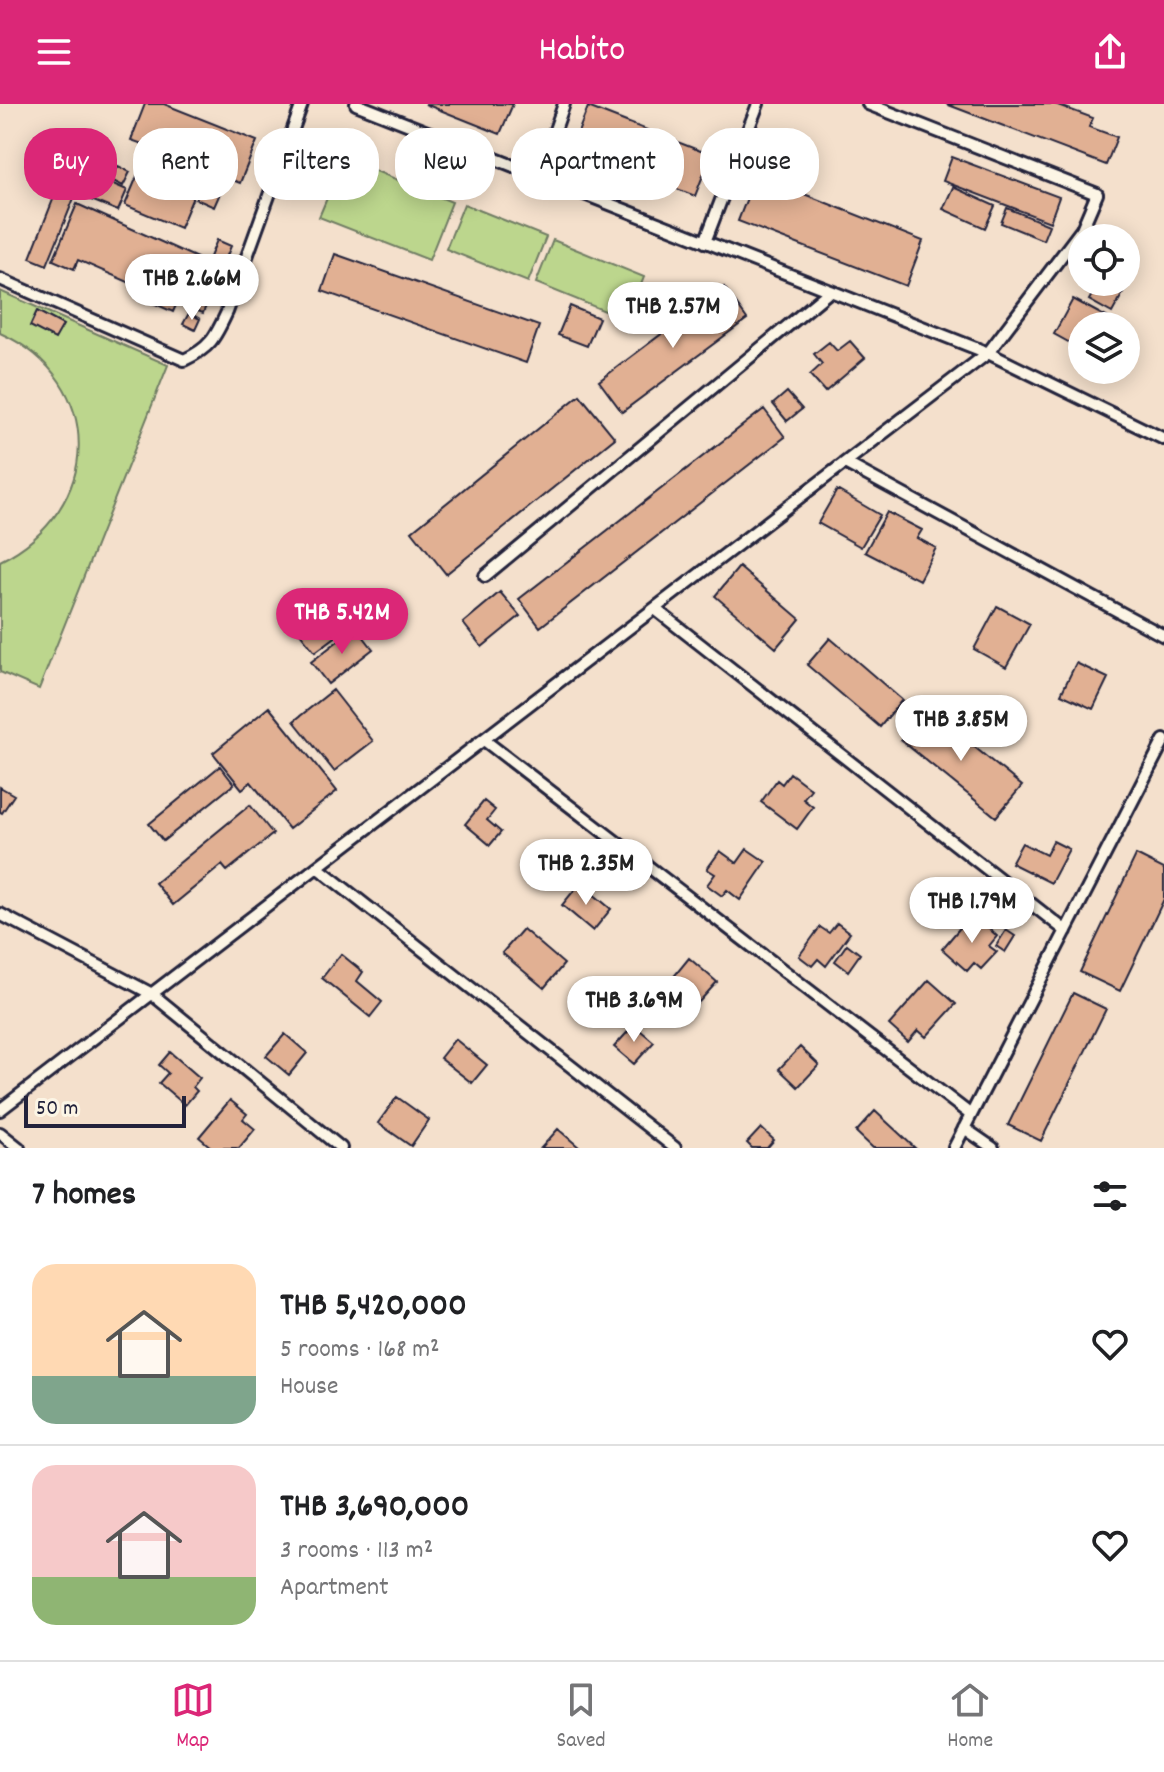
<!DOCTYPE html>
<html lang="en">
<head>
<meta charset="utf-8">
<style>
	body { margin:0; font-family:Dekko,sans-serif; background:#f6f6f6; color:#202124; height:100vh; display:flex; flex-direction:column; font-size:30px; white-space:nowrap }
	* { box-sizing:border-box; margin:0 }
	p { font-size:26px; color:#757577 }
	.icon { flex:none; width:44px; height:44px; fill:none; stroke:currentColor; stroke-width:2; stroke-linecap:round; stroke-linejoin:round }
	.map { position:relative; height:1044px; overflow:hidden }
	.details { display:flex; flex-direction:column; background:#fff; flex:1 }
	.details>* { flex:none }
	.banner { position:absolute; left:24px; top:24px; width:1116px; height:72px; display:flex; gap:16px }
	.tools { position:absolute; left:1068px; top:120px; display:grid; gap:16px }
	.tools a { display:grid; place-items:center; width:72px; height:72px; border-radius:50%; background:#fff; box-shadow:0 4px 20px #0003; font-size:40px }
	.scale { position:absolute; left:24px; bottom:20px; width:162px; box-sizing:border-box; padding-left:8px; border:4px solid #22223b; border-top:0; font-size:22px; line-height:28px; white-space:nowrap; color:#22223b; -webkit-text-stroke:6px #fcf5e5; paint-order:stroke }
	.price { position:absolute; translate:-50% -68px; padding:0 18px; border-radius:28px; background:#fff; color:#222; font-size:26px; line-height:52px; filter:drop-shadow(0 2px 4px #0008) }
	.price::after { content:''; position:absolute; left:50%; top:48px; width:24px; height:18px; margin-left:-12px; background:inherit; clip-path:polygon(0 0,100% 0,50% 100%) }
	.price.selected { background:#db2777; color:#fff }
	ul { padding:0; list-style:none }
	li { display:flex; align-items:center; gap:24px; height:200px; padding:0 32px }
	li+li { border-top:2px solid #e0e0e0 }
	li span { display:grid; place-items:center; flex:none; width:224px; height:160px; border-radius:24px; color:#555 }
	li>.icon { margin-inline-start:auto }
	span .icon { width:96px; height:96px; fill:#fffc; stroke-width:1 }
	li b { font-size:34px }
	h2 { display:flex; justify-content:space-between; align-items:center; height:96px; padding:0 32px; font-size:34px }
	.pill { padding:0 28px; border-radius:32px; background:#fff; box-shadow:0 4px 20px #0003; font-size:28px; line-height:72px }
	.pill.selected { background:#db2777; color:#fff }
	header { display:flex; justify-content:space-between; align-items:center; height:104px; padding:0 32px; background:#db2777; color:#fff; font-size:36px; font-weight:600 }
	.dock { display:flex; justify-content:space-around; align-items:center; height:112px; border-top:2px solid #e0e0e0; background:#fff; font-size:22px; color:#757577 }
	.dock a { display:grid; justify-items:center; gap:4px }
	.dock .selected { color:#db2777 }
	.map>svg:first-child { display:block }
	.green { fill:#bcd68d; stroke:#6f7c64; stroke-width:2 }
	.building { fill:#e1b093; stroke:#22223b; stroke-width:2 }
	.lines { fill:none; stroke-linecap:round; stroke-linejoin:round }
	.service-casing { stroke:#22223b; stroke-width:16 }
	.service { stroke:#fcf5e5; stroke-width:10 }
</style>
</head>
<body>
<header><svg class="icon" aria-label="menu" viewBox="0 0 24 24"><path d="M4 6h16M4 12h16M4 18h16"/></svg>Habito<svg class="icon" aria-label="share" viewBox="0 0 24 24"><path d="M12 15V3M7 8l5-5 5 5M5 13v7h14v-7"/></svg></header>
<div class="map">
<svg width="1164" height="1044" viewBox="0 0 1164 1044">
	<rect width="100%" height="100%" fill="#f4e0cc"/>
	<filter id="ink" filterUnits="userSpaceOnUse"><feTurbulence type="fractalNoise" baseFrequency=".0125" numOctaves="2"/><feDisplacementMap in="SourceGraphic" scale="16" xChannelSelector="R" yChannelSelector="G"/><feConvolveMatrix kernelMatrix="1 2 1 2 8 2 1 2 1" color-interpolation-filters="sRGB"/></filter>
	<g filter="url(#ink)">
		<path class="green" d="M344,54L452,98L429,156L319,113Z
			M464,100L546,133L528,178L446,145Z
			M553,136L644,173L627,216L536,179Z
			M0,187L168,261L39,585L0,568V457C103,406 107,277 0,229Z"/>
		<path class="building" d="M145,0H164L257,37L240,79L211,68L215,58L196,50L191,62L166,52L170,41L154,34L151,43L131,36Z
			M425,0H513L500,30Z
			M946,0H1055L1093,14L1089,23L1117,33L1106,61Z
			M588,3L711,51L695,92L572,44Z
			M79,30L97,37L47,161L30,154Z
			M952,53L1059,93L1050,118L943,77Z
			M118,62L130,68L123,82L111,76Z
			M90,70L127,86L118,107L81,92Z
			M138,70L193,93L180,124L125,101Z
			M207,70L225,78L214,103L196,95Z
			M756,71L923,137L906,182L738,117Z
			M953,83L995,102L985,124L943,105Z
			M77,100L197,154L173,208L153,199L156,190L78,156L74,165L53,156Z
			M1007,104L1049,121L1043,136L1001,119Z
			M217,136L231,142L203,209L189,204Z
			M335,150L539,222L526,259L322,187Z
			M1099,178L1128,180L1112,209L1089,196Z
			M724,183L747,215L622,308L599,277Z
			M1073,195L1108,214L1104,222H1082V237L1076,233L1072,240L1054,230Z
			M570,202L599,214L587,242L558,231Z
			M37,207L63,221L55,235L30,222Z
			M189,209L200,215L195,226L183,220Z
			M850,237L865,254L825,288L810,271L822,260L814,250L829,238L837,247Z
			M787,288L802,305L787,317L773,300Z
			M580,291L615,334L446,470L412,427Z
			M764,305L785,333L540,523L519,495Z
			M837,386L880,411L861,443L818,419Z
			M887,408L922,426L917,434L936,444L919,476L865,448Z
			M739,463L800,515L776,544L715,492Z
			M346,486L365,511L315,548L296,524Z
			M500,488L520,512L482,543L463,519Z
			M997,502L1030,520L1006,563L974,545Z
			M356,523L373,545L328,580L311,558Z
			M830,534L902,596L880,623L807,561Z
			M1076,559L1108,574L1093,605L1061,590Z
			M333,586L373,637L334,667L294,617Z
			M269,603L337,687L289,725L251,678L242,685L213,649Z
			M927,604L1022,682L996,713L901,636Z
			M220,662L234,680L163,737L149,720Z
			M790,669L811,685L803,695L813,703L797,725L761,698L777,676L782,680Z
			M0,683L14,691L2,709L0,708Z
			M484,697L495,706L487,716L501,728L490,741L465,720Z
			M250,701L273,730L227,767L222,761L173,801L155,779Z
			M1053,737L1069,745L1051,779L1011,759L1022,739L1046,751Z
			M747,745L766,758L740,796L727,786L722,792L707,781L715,770L707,765L720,747L737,759Z
			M1136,751L1164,765V795L1120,887L1080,868Z
			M580,779L611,805L593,827L562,801Z
			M977,814L997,832L989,842L997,848L981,865L974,859L967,867L942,845L964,819L969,823Z
			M837,819L850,829L826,862L818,855L812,862L799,852L820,823L829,829Z
			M523,825L564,860L544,884L502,849Z
			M1006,826L1015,832L1005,848L996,842Z
			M847,840L860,850L848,867L835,857Z
			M341,850L363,868L357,877L382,898L370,913L322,874Z
			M689,854L717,878L698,899L671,876Z
			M929,876L956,900L926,933L918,926L908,938L889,921Z
			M1073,889L1106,905L1041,1037L1008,1021Z
			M634,921L654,938L634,960L614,943Z
			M285,930L307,949L289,971L266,952Z
			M455,935L487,961L472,979L440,954Z
			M800,943L819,961L798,983L779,965Z
			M170,948L200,974L193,983L197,987L185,1001L159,979L168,969L159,961Z
			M397,993L429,1016L411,1042L378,1019Z
			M230,996L247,1010L243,1015L255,1025L239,1044H212L199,1033Z
			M875,1007L915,1044H873L856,1028Z
			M761,1024L774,1036L767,1044H752L747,1039Z
			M558,1025L580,1044H541Z"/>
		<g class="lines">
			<defs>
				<path id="service" d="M356,0L988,249L1164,335
					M539,72L564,0
					M705,138L758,0
					M0,175L184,256C210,244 215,234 227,208L302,0
					M845,359L1164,532
					M485,472L830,187
					M655,505L1066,827
					M484,636L971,1011
					M317,763L675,1044
					M0,810L152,890L341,1044
					M0,1006L988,249L1082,125L1097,90L868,0
					M964,1024L993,1044
					M0,1029L19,1044
					M954,1044L1164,636"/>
			</defs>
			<use href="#service" class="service-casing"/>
			<use href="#service" class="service"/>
		</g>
	</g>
</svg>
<div class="tools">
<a><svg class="icon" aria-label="locate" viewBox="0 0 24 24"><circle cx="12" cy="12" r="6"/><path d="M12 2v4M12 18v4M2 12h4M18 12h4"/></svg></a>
<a><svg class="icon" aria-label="layers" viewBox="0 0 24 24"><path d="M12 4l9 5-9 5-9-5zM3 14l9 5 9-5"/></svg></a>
</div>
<div class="scale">50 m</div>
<b class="price" style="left:192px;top:218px">THB 2.66M</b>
<b class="price" style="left:673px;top:246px">THB 2.57M</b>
<b class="price selected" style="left:342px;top:552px">THB 5.42M</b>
<b class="price" style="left:961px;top:659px">THB 3.85M</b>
<b class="price" style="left:586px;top:803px">THB 2.35M</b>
<b class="price" style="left:972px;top:841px">THB 1.79M</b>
<b class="price" style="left:634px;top:940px">THB 3.69M</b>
<div class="banner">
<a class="pill selected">Buy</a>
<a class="pill">Rent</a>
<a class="pill">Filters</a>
<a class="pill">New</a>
<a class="pill">Apartment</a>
<a class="pill">House</a>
</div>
</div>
<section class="details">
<h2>7 homes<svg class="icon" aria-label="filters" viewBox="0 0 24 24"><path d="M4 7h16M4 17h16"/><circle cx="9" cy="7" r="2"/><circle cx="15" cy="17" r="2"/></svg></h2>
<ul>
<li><span style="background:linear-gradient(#ffd9b3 70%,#7fa58c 0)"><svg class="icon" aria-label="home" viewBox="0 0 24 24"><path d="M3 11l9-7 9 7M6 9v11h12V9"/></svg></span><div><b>THB 5,420,000</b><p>5 rooms · 168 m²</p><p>House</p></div><svg class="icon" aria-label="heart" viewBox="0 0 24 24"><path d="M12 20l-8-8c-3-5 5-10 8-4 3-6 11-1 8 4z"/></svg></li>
<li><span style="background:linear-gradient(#f6c9c9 70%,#8fb573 0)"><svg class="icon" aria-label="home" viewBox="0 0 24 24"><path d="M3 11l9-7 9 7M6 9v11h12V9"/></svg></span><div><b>THB 3,690,000</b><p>3 rooms · 113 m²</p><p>Apartment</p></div><svg class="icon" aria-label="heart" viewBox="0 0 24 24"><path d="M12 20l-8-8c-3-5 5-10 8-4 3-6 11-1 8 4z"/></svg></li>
</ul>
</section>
<nav class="dock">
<a class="selected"><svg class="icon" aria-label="map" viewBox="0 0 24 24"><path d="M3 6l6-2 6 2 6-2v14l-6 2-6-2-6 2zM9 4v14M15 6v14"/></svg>Map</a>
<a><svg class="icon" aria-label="saved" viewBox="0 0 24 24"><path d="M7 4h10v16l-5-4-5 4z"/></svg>Saved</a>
<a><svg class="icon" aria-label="home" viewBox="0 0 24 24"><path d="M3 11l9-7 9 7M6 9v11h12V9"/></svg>Home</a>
</nav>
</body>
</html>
